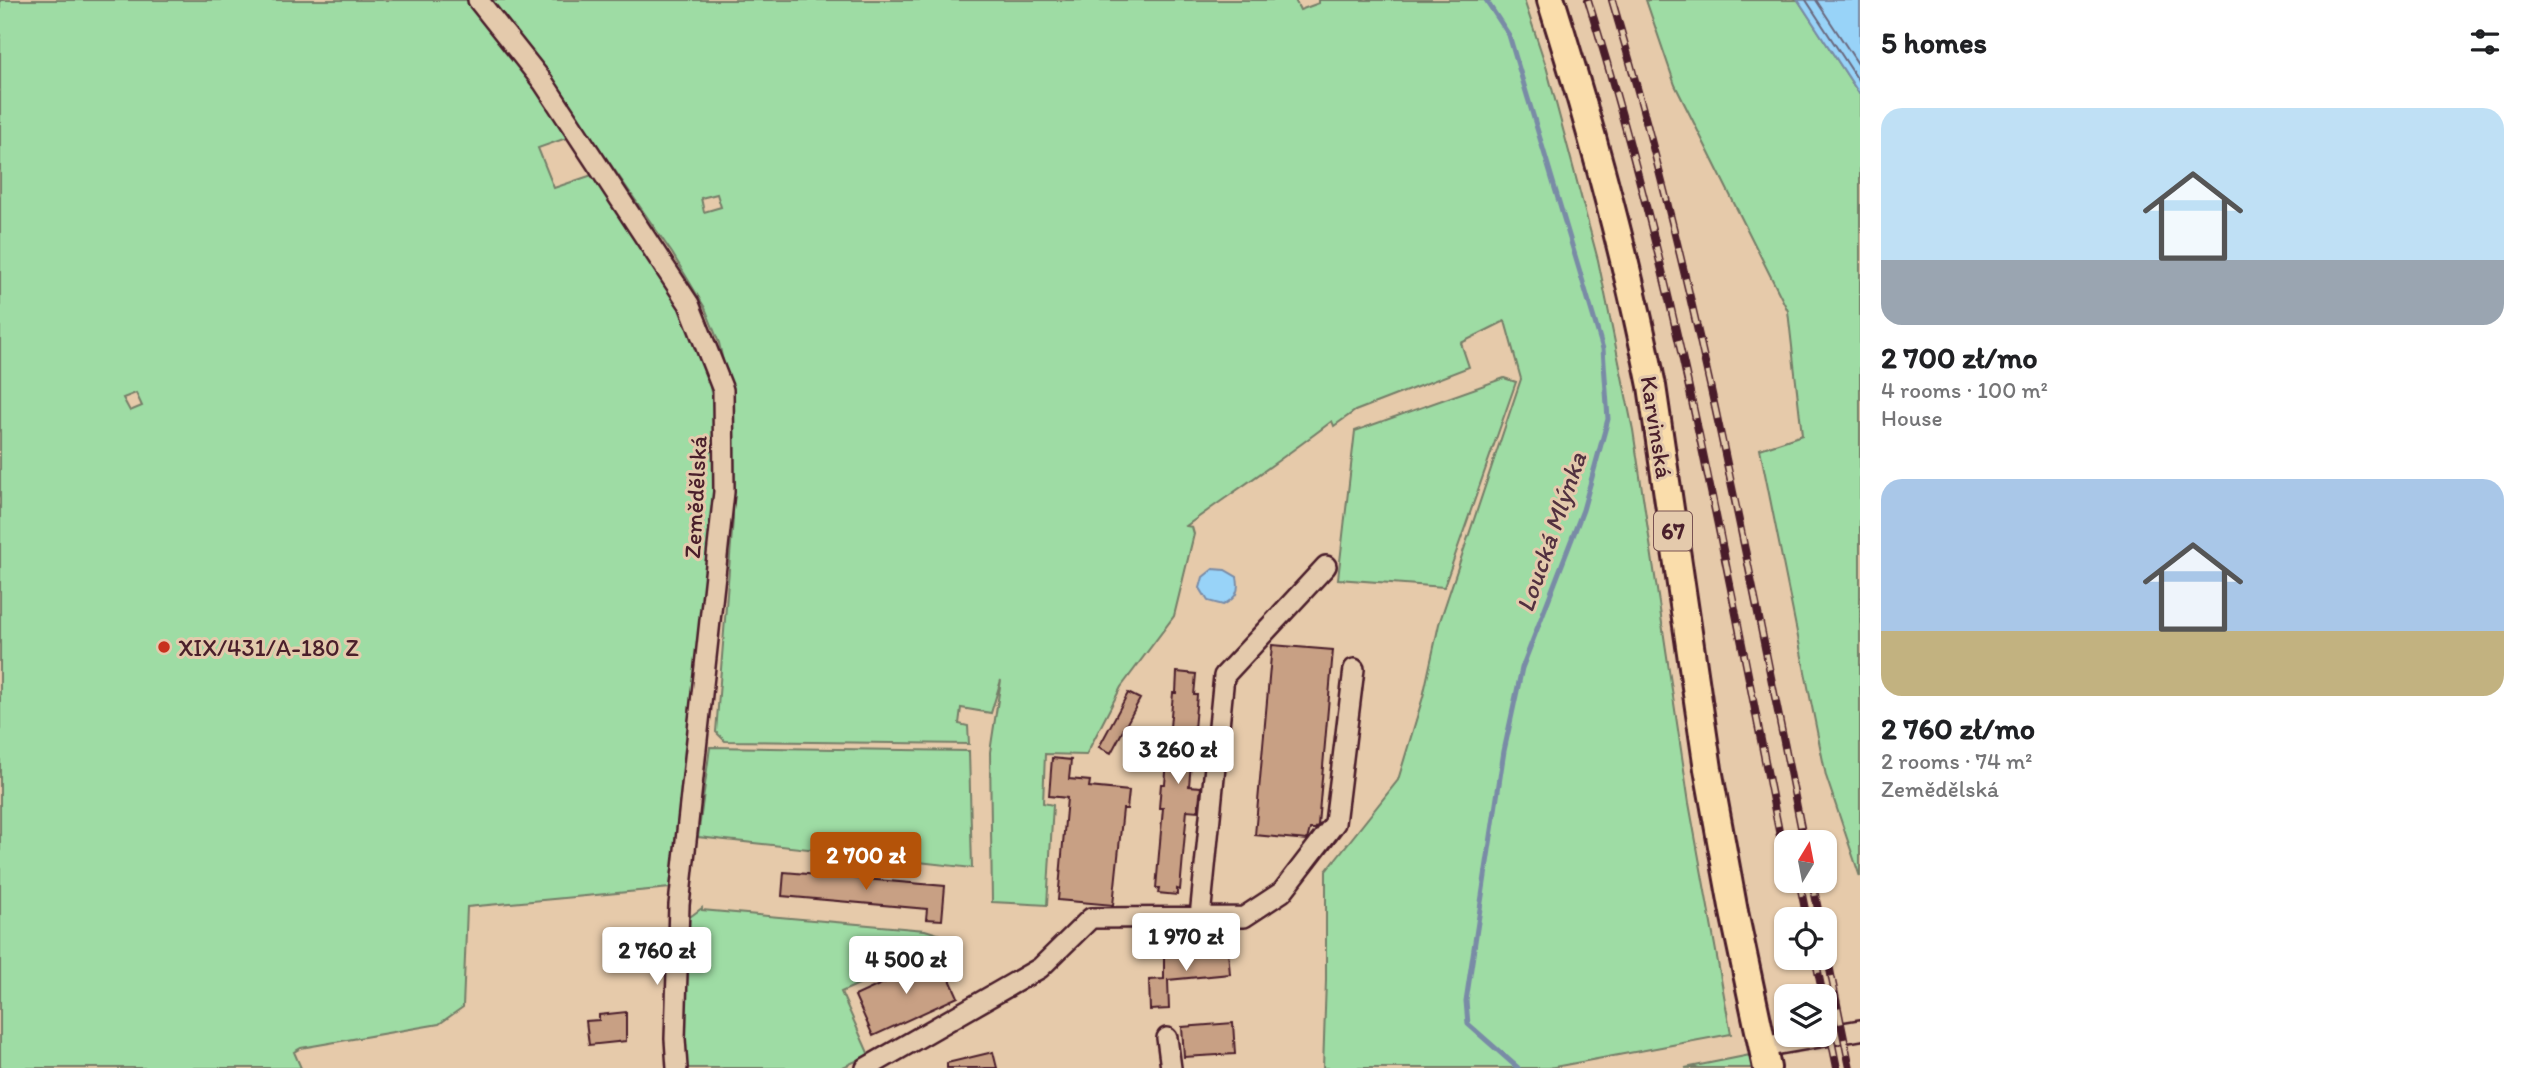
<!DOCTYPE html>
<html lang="en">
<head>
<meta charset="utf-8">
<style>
	body { margin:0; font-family:Itim,sans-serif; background:#f2f2f2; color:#202124; height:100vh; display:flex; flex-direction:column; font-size:26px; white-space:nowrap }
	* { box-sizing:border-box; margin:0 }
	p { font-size:23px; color:#757577 }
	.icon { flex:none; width:38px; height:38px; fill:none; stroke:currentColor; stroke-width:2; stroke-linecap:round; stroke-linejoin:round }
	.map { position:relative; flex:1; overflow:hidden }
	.drawer { display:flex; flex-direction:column; background:#fff; width:665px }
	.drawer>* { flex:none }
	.needle { width:46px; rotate:10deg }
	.buttons { position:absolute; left:1774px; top:830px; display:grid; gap:14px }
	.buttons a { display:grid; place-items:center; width:63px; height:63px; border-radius:14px; background:#fff; box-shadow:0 2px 5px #0004; font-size:35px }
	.price { position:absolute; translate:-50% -60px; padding:0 16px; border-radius:7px; background:#fff; color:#222; font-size:23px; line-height:46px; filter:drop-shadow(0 2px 4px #0008) }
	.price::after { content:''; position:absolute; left:50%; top:42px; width:21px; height:16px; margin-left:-10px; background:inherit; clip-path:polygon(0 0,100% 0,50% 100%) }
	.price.on { background:#b45309; color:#fff }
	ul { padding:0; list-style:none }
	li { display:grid; align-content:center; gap:14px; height:371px; padding:0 21px }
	li span { display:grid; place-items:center; height:217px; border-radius:21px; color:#555 }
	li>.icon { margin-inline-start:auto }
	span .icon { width:126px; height:126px; fill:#fffc; stroke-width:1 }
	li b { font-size:30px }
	h2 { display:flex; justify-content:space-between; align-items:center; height:84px; padding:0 21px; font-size:30px }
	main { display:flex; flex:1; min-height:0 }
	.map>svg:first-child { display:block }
	.green { fill:#9edca4; stroke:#747e68; stroke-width:2; fill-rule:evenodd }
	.water { fill:#98d3f8; stroke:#798ba6; stroke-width:2 }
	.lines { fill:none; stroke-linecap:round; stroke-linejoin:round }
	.shore { stroke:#69677d; stroke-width:2 }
	.stream { stroke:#798ba6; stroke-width:5 }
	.building { fill:#c8a084; stroke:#4a1f2b; stroke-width:2 }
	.minor-casing { stroke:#4a1f2b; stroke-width:24 }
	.major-casing { stroke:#4a1f2b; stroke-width:32 }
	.minor { stroke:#e4caac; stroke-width:19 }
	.major { stroke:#faddab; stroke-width:26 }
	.rail-casing { stroke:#4a1f2b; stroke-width:8 }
	.rail { stroke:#e4caac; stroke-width:5; stroke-dasharray:16; stroke-linecap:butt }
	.poi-dot { fill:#c8321e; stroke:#e4caac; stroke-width:2.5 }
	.labels { text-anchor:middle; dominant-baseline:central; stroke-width:6; stroke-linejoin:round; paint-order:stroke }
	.shield { fill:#e4caac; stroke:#785252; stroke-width:2 }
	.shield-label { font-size:23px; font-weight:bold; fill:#4a1f2b }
	.street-label { font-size:24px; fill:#4a1f2b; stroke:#e4caac }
	.poi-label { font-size:24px; fill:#4a1f2b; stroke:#e4caac; text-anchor:start }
	.water-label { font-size:26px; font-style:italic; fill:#523140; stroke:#e4caac }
</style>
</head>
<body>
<main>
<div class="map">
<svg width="1860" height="1068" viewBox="0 0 1860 1068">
	<rect width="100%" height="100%" fill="#e6caaa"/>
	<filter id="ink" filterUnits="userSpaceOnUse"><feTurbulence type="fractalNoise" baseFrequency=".0143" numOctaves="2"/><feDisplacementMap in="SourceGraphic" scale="14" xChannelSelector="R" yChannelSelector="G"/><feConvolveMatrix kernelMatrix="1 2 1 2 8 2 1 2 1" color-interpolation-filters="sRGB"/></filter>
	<g filter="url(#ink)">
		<path class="green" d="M0,0H469L575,135L538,148L554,188L601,172L688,312L707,364L718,442L702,688L670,888L467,907L463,1007L439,1024L301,1048L294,1052L301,1068H0ZM136,393L142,406L130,411L123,398Z
			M489,0H1295L1300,10L1319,3V0H1524L1546,66L1598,260L1633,430L1689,803L1731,1034L1549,1068H1323L1326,980V871L1398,780L1423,697L1439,624L1521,379L1505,321L1461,343L1469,367L1355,411L1334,426L1332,421C1284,458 1235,491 1186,526L1192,527L1194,534L1174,616L1121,687L1086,755L1045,754L1043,803L1053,805L1047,905L992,902L990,752L1001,680L991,713L961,708L959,724L968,726L969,744L725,741L716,732L733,519L731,427L727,379L719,343L705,308L672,253L548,74ZM717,194L721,207L704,212L701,198Z
			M1646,0H1798L1860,95V877L1826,776L1760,449L1802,435L1788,311L1675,85Z
			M1504,378L1516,382L1444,587L1338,579L1355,431Z
			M710,747L969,751L972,868L847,854V843L818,841L817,850L698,837Z
			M702,908V910L925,930L941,935L926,954L841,992L869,1055L841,1068H685L681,993L683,952L700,953L702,934L683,932L687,919Z
			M1750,1055L1753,1068H1685Z"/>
		<path class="water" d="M1798,0H1860V95Z
			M1213,569L1225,570L1237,577C1240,592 1236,598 1223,605L1208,601L1200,588L1203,577Z"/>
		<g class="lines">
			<path class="shore" d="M1806,0L1860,83
				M1816,0L1860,67"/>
			<path class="stream" d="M1486,0L1509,35L1603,349L1608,419L1583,510L1522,668L1504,751L1466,1001L1468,1024L1518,1068"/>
		</g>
		<path class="building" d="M1272,645L1333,650L1318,825L1315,829H1310L1307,840L1255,835Z
			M1177,672L1196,674L1194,695H1197L1189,786L1201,787L1198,811L1187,810L1180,890L1177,889V895L1158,893L1159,888H1156L1163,808H1159L1161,784H1165L1173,693H1176Z
			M1128,693L1140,699L1111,753L1099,747Z
			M1052,758L1071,760L1069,779L1090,781L1089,787L1129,791L1127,809H1123L1113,905L1058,900L1067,798L1049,796Z
			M784,872L945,886L942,920L926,919L927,909L782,896Z
			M1228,951L1230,974L1168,980L1169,1009L1150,1010L1149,980L1164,979V955Z
			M940,957L958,997L873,1036L855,996Z
			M626,1012V1041L589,1045L586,1021L599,1020V1015Z
			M1233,1023L1235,1054L1184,1057L1182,1027Z
			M993,1052L997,1068H947V1063Z"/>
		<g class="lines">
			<defs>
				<path id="minor" d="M478,0L543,82L689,304L723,390L724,492L679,905L675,1039L677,1068
					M1200,917L1224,676L1326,566
					M1167,1038L1171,1068
					M1762,1047L1860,1030
					M866,1068L1040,968L1091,918L1244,917L1282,892L1335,823L1354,669"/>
				<path id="major" d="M1551,0C1591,127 1626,255 1652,386L1708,769L1734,912L1767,1068"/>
			</defs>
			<use href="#minor" class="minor-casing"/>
			<use href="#major" class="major-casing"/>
			<use href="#minor" class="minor"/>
			<use href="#major" class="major"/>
			<defs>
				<path id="rail" d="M1588,0C1677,284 1728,579 1787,871
					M1612,0C1694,276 1747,559 1804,842
					M1799,880L1807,919
					M1812,880L1820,919
					M1825,945L1850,1068
					M1815,957L1823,996
					M1825,1009L1837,1068"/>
			</defs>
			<use href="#rail" class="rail-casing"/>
			<use href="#rail" class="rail"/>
		</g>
	</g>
	<circle class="poi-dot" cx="164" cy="647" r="7"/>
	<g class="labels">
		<rect class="shield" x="1654" y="511.5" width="38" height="39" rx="5"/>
		<g class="shield-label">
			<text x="1673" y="531">67</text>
		</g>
		<g class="street-label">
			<text transform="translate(1657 427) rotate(81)">Karvinská</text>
			<text transform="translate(695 497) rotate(-87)">Zemědělská</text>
		</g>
		<g class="poi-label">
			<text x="178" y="647">XIX/431/A-180 Z</text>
		</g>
		<g class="water-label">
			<text transform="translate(1551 532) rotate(-71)">Loucká Mlýnka</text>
		</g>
	</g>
</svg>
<div class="buttons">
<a><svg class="needle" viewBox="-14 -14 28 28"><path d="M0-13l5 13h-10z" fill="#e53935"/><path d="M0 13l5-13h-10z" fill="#757577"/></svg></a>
<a><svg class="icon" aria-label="locate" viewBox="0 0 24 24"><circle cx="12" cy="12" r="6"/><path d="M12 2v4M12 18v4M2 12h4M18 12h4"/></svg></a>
<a><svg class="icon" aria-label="layers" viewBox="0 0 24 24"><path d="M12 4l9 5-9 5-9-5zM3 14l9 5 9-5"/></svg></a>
</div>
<b class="price" style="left:1178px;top:786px">3 260 zł</b>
<b class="price on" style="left:866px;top:892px">2 700 zł</b>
<b class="price" style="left:1186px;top:973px">1 970 zł</b>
<b class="price" style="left:657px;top:987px">2 760 zł</b>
<b class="price" style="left:906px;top:996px">4 500 zł</b>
</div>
<section class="drawer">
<h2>5 homes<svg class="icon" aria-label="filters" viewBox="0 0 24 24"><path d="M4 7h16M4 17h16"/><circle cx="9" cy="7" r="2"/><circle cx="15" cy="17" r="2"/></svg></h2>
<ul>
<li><span style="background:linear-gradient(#bfe0f5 70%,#9aa5b1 0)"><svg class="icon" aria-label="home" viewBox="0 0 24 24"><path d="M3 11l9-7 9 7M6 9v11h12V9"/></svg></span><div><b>2 700 zł/mo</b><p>4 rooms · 100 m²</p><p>House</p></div></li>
<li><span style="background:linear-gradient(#a9c7e8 70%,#c2b280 0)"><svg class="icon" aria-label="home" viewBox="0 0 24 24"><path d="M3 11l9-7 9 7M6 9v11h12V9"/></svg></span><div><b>2 760 zł/mo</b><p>2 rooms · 74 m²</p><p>Zemědělská</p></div></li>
</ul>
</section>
</main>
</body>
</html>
